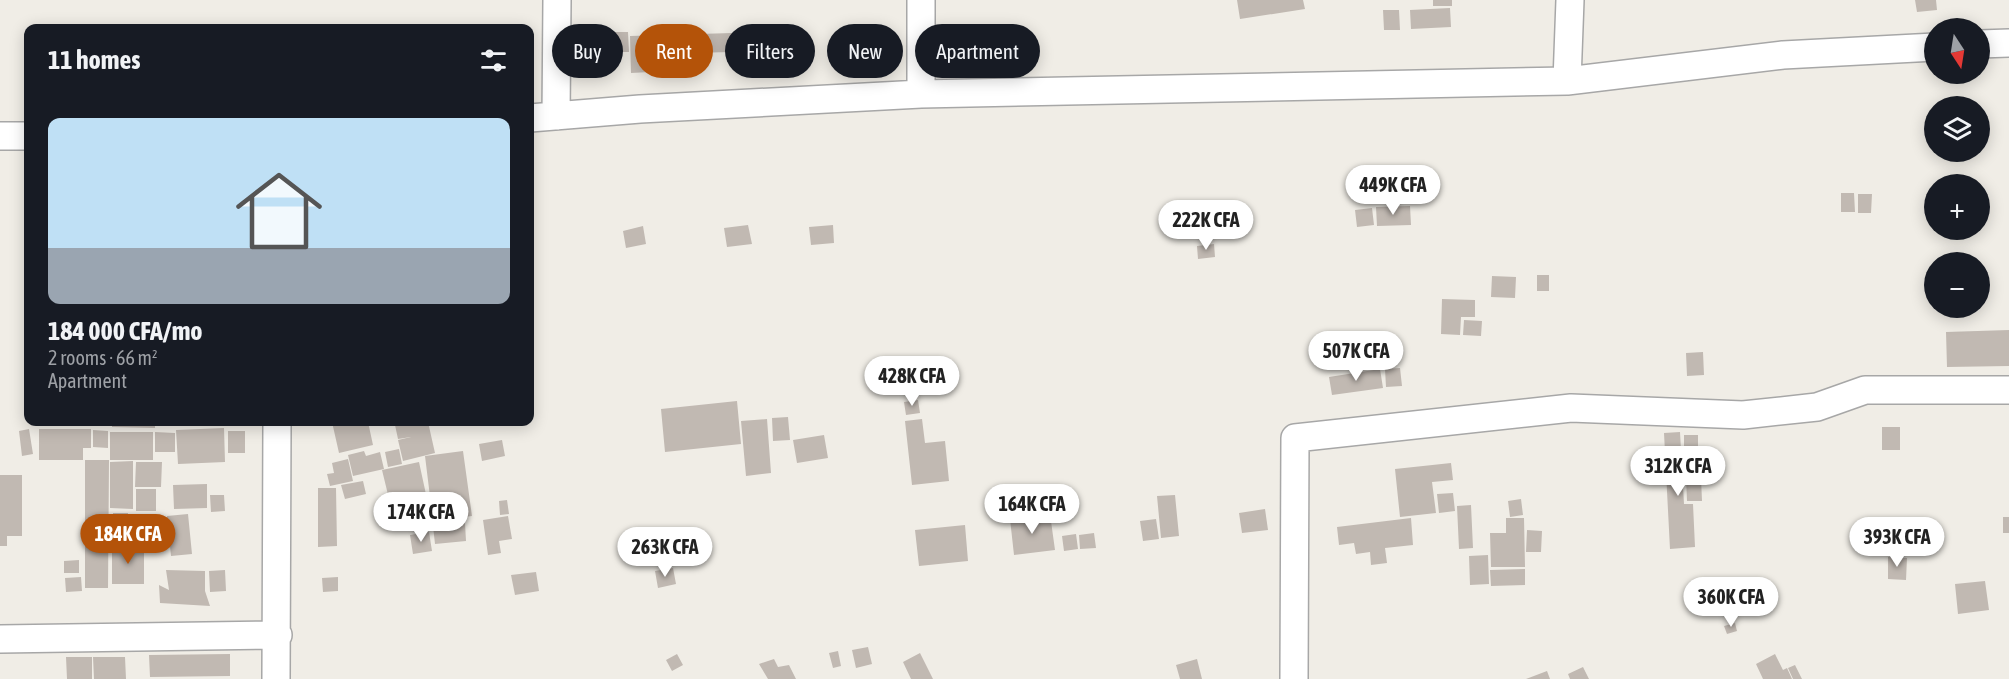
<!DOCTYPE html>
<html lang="en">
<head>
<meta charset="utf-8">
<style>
	body { margin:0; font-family:"Asap Condensed",sans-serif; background:#242831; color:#f1f3f6; height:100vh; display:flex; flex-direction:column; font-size:22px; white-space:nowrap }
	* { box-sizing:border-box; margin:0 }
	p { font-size:20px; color:#9ea1a6 }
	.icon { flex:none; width:33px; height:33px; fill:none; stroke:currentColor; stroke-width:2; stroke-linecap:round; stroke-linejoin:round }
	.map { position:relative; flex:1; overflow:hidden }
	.details { position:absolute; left:24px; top:24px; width:510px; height:402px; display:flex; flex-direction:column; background:#171b24; border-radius:12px; box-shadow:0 3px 15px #0003 }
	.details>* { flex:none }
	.hud { position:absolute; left:552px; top:24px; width:570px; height:54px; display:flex; gap:12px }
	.needle { width:39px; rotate:168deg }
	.fabs { position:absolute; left:1924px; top:18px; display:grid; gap:12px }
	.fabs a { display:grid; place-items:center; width:66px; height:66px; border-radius:50%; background:#171b24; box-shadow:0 3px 15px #0003; font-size:30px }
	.price { position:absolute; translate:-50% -51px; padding:0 14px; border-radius:21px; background:#fff; color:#222; font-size:20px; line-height:39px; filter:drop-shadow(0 2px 3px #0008) }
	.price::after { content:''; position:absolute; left:50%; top:36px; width:18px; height:14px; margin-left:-9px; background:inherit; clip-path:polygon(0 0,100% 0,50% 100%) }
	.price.current { background:#b45309; color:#fff }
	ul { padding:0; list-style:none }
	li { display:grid; align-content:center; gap:12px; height:318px; padding:0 24px }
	li span { display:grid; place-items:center; height:186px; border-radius:12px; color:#555 }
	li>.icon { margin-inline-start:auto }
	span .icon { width:108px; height:108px; fill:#fffc; stroke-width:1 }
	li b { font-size:26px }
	h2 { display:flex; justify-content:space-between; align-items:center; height:72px; padding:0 24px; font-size:26px }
	.chip { padding:0 21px; border-radius:27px; background:#171b24; box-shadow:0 3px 15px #0003; font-size:21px; line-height:54px }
	.chip.current { background:#b45309; color:#fff }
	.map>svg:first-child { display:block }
	.building { fill:#c1b9b2 }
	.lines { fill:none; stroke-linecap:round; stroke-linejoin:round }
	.street-casing { stroke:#a7a7a7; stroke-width:30 }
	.street { stroke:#fff; stroke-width:27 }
</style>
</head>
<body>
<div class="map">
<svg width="2009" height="679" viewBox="0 0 2009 679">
	<rect width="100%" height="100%" fill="#f0ede6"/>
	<path class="building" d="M1237,0H1303L1305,9L1240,19Z
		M1433,0H1452V6H1433Z
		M1915,0H1936L1937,10L1917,12Z
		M1450,8L1451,27L1411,29L1410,10Z
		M1383,10H1399L1400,30H1384Z
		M964,25H984V43L963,44Z
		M608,32H628L629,52H609Z
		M732,33V52L650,54V72L631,73L630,36Z
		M606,42L607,56H590V43Z
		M1841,193H1854L1855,212H1841Z
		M1858,194H1872L1871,213H1858Z
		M1410,206L1411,225L1377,226L1376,207Z
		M1372,208L1374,225L1357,227L1355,210Z
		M1210,210L1212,233L1190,234L1188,212Z
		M748,225L752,244L727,247L724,228Z
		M833,225L834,243L811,245L809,227Z
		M643,226L646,244L626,248L623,231Z
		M533,228L534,241L530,242V229Z
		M1214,244L1215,257L1198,259L1197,246Z
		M1537,275H1549V291H1537Z
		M1492,276L1516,277L1515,298L1491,297Z
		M1442,299L1475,300V317H1461L1460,335L1441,334Z
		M1464,320L1482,321L1481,336L1463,335Z
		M2009,330V366L1947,367L1946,332Z
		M1703,352L1704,375L1687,376L1686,353Z
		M1400,368L1402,386L1386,387L1385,369Z
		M1380,369L1383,388L1332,395L1329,377Z
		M918,400L920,413L906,415L904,402Z
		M737,401L741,444L665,452L661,409Z
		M788,417L790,440L773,441L772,418Z
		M767,419L771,473L746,476L741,421Z
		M922,419L925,443L945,441L949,481L912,485L905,421Z
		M41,422H63V426H41Z
		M74,422H108V426H74Z
		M112,422H155V428L112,427Z
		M332,422H368L373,445L339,453Z
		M412,422H428L435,453L403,461L398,440L411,437L398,439L395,425Z
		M1882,427H1900V450H1882Z
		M224,428L225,462L178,464L176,430Z
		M29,429L33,454L22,456L19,431Z
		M39,429H91V448H83V460H39Z
		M93,430L108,431V448L93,447Z
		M228,431H245V453H228Z
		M110,432H153V460H110Z
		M155,432L175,433V452H155Z
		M1680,432L1684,504H1693L1695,547L1670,549L1664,433Z
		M824,435L828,458L797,463L793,440Z
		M1684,435H1698V450H1684Z
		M502,440L505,456L482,461L479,444Z
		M399,449L402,464L388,467L385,452Z
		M364,451L366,456L380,452L384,469L353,476L348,455Z
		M463,451L472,516L433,521L425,456Z
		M1685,454H1700L1702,501H1687Z
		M348,459L353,481L330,486L327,474L334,473L332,463Z
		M85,460H109L108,588H85Z
		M133,461V509L110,508V462Z
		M136,462H162L161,487H135Z
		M419,462L427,499L391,507L382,470Z
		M1451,463L1453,480L1432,482L1436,513L1400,517L1395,469Z
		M0,475H22V536H7V546H0Z
		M363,481L366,494L345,499L341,485Z
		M207,484V508L174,509L173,485Z
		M318,488H336L337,546L318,547Z
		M136,489H156V511H136Z
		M1453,493L1455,511L1439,513L1437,494Z
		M210,495H224L225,511L211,512Z
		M1175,495L1179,536L1161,538L1157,496Z
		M1521,499L1523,515L1510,517L1508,501Z
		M507,500L509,514L500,515L499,501Z
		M1471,505L1473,548L1459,549L1457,506Z
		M1265,509L1268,530L1242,533L1239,513Z
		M113,513H128L127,527H113Z
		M188,514L192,554L171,556L167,516Z
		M1050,514L1055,550L1014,555L1010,519Z
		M508,516L512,539L499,541L501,553L488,555L483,520Z
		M2003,517H2009V533H2003Z
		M1411,518L1413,545L1385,548L1387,563L1371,565L1370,552L1356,554L1354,543L1339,545L1337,527Z
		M1506,518H1524L1525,567H1491L1490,533H1506Z
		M1156,519L1159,539L1143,541L1140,521Z
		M465,523L466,541L435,544L433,526Z
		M965,525L968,561L919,566L915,530Z
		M1527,530L1542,531L1541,552H1526Z
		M429,532L432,551L413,554L410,535Z
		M1094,533L1096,548L1080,549L1079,535Z
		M1076,534L1078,549L1064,551L1062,536Z
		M112,546H144V584H112Z
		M1488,555L1489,584L1470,585L1469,556Z
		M1888,557L1907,558L1906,580L1888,579Z
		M79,560V573H64V561Z
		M673,568L676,584L658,588L655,571Z
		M1525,569V585L1491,586L1490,570Z
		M166,570L205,571V591L210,606L160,603L159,585L169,590Z
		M225,570L226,591L210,592L209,571Z
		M536,572L539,591L515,595L511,575Z
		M81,577L82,591L66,592L65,578Z
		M338,577V591L323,592L322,578Z
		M1985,581L1989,610L1958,614L1955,584Z
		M1723,591L1728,609L1711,615L1704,597Z
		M1735,623L1737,631L1727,634L1724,626Z
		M868,647L872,664L856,668L852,650Z
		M838,651L841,666L833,668L829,653Z
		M920,653L933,679H911L903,662Z
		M230,654V676L150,677L149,655Z
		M677,654L683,665L672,671L666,660Z
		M1775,654L1783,670L1787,668L1792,679H1763L1756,664Z
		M66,657H92V679H67Z
		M93,657H125L126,679H94Z
		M774,659L778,667L789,665L796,679H768L759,664Z
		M1197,659L1202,679H1180L1176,665Z
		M1795,665L1802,679H1793L1788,668Z
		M1583,667L1589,679H1570L1568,674Z
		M1547,671L1550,679H1526Z"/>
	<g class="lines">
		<defs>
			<path id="street" d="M921,0V94
				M1980,44L2009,43
				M1567,81L1570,0
				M556,116L557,0
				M530,118L640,109L921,94L1567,81L1783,55L1935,47
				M0,136H28
				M0,639L278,635
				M276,679L277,422
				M1294,679L1295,438L1571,408L1743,415L1817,407L1865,390H2009"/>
		</defs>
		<use href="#street" class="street-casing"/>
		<use href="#street" class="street"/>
	</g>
</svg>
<div class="fabs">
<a><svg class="needle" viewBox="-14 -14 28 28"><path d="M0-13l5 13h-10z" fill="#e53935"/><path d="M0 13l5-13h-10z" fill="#9ea1a6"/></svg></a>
<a><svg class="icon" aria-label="layers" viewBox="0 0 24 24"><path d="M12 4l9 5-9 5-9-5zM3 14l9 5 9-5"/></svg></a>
<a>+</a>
<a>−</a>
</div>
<b class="price" style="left:1393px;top:216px">449K CFA</b>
<b class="price" style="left:1206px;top:251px">222K CFA</b>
<b class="price" style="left:1356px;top:382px">507K CFA</b>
<b class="price" style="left:912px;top:407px">428K CFA</b>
<b class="price" style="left:1678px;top:497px">312K CFA</b>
<b class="price" style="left:1032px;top:535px">164K CFA</b>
<b class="price" style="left:421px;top:543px">174K CFA</b>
<b class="price current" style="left:128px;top:565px">184K CFA</b>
<b class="price" style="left:1897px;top:568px">393K CFA</b>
<b class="price" style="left:665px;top:578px">263K CFA</b>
<b class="price" style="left:1731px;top:628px">360K CFA</b>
<div class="hud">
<a class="chip">Buy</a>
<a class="chip current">Rent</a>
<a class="chip">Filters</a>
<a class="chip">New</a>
<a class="chip">Apartment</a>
</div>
<section class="details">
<h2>11 homes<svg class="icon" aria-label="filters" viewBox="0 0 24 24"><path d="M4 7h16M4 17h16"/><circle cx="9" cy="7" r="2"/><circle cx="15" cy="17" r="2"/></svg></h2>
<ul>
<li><span style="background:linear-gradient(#bfe0f5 70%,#9aa5b1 0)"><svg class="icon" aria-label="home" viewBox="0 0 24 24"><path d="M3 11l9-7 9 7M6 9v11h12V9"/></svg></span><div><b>184 000 CFA/mo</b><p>2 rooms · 66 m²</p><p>Apartment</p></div></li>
</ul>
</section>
</div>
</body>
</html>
